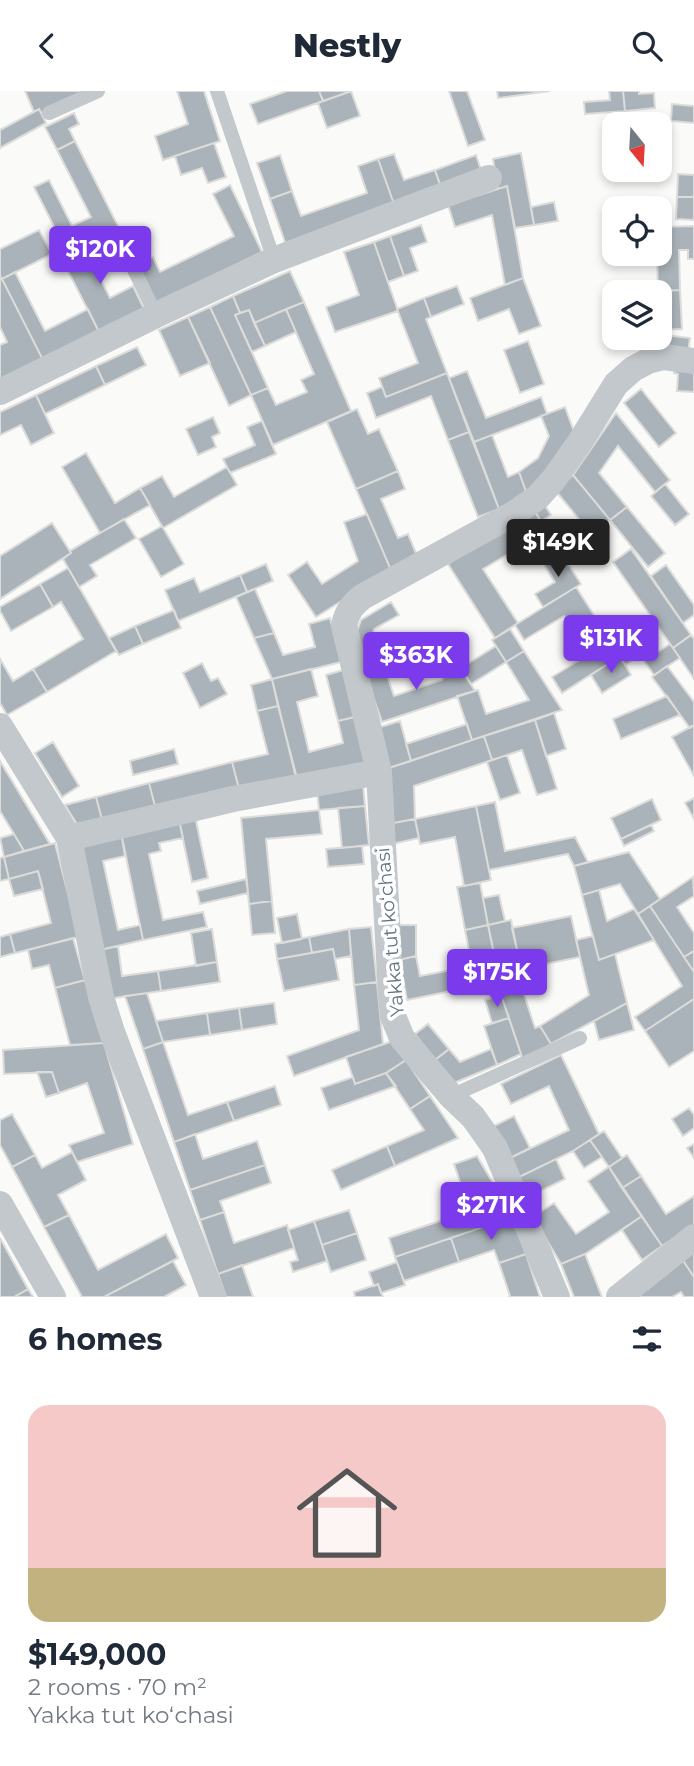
<!DOCTYPE html>
<html lang="en">
<head>
<meta charset="utf-8">
<style>
	body { margin:0; font-family:Montserrat,sans-serif; background:#f6f6f7; color:#1f2937; height:100vh; display:flex; flex-direction:column; font-size:26px; white-space:nowrap }
	* { box-sizing:border-box; margin:0 }
	p { font-size:23px; color:#747a83 }
	.icon { flex:none; width:38px; height:38px; fill:none; stroke:currentColor; stroke-width:2; stroke-linecap:round; stroke-linejoin:round }
	.map { position:relative; height:1206px; overflow:hidden }
	.details { display:flex; flex-direction:column; background:#fff; flex:1 }
	.details>* { flex:none }
	.needle { width:46px; rotate:162deg }
	.buttons { position:absolute; left:602px; top:21px; display:grid; gap:14px }
	.buttons a { display:grid; place-items:center; width:70px; height:70px; border-radius:14px; background:#fff; box-shadow:0 4px 10px #0003; font-size:35px }
	.price { position:absolute; translate:-50% -60px; padding:0 16px; border-radius:7px; background:#7c3aed; color:#fff; font-size:23px; line-height:46px; filter:drop-shadow(0 2px 4px #0008) }
	.price::after { content:''; position:absolute; left:50%; top:42px; width:21px; height:16px; margin-left:-10px; background:inherit; clip-path:polygon(0 0,100% 0,50% 100%) }
	.price.on { background:#222; color:#fff }
	ul { padding:0; list-style:none }
	li { display:grid; align-content:center; gap:14px; height:371px; padding:0 28px }
	li span { display:grid; place-items:center; height:217px; border-radius:21px; color:#555 }
	li>.icon { margin-inline-start:auto }
	span .icon { width:126px; height:126px; fill:#fffc; stroke-width:1 }
	li b { font-size:30px }
	h2 { display:flex; justify-content:space-between; align-items:center; height:84px; padding:0 28px; font-size:30px }
	header { display:flex; justify-content:space-between; align-items:center; height:91px; padding:0 28px; background:#fff; font-size:32px; font-weight:800 }
	.map>svg:first-child { display:block }
	.building { fill:#aab3b9; stroke:#dcdcda; stroke-width:2 }
	.lines { fill:none; stroke-linecap:round; stroke-linejoin:round }
	.lane { stroke:#c3c8cc; stroke-width:14 }
	.street { stroke:#c3c8cc; stroke-width:26 }
	.labels { text-anchor:middle; dominant-baseline:central; stroke-width:7; stroke-linejoin:round; paint-order:stroke }
	.street-label { font-size:19px; fill:#657683; stroke:#fff }
</style>
</head>
<body>
<header><svg class="icon" aria-label="back" viewBox="0 0 24 24"><path d="M15 5l-7 7 7 7"/></svg>Nestly<svg class="icon" aria-label="search" viewBox="0 0 24 24"><circle cx="10" cy="10" r="6"/><path d="M15 15l6 6"/></svg></header>
<div class="map">
<svg width="694" height="1206" viewBox="0 0 694 1206">
	<rect width="100%" height="100%" fill="#fafaf8"/>
	<path class="building" d="M25,0H92L41,22L39,18L34,21Z
		M177,0H204L220,50L163,69L155,45L188,33Z
		M287,0H319L323,10L258,33L250,13Z
		M319,0H352L323,10Z
		M351,0L360,25L327,37L318,12Z
		M449,0H467L485,49L468,55Z
		M497,0H550L498,7Z
		M609,0H623L625,20L585,23L584,11L610,9Z
		M623,0H639V3L654,2L655,17L625,20Z
		M672,13L694,15V32L671,30Z
		M39,18L46,32L0,57V39Z
		M74,22L79,33L69,38L75,50L57,59L45,36Z
		M75,50L119,137L68,163L34,96L49,89L72,135L91,126L57,59Z
		M214,52L226,86L208,92L202,77L181,84L175,65Z
		M521,62L534,134L515,137L507,95L498,98L493,68Z
		M394,63L404,89L435,79L442,99L395,116L378,68Z
		M280,64L292,100L270,108L257,72Z
		M476,64L481,79L440,94L435,79Z
		M378,68L395,116L286,154L270,108L292,100L301,125L367,102L358,75Z
		M678,83L694,84V106H677Z
		M230,94L262,161L154,214L135,175L153,166L160,181L234,145L213,103Z
		M507,95L523,187L505,194L492,124L455,136L448,114Z
		M677,106H694V129L676,128Z
		M554,111L558,130L534,134L531,116Z
		M421,134L427,151L410,157L418,180L404,185L390,145Z
		M694,135V168H688V159H679L680,199L658,200L657,163H660V136Z
		M119,137L125,149L112,156L106,144Z
		M39,139L52,163L2,188L0,185V158Z
		M106,144L114,160L92,171L110,207L133,195L144,218L99,241L61,166Z
		M390,145L404,185L388,191L374,151Z
		M374,151L398,220L335,241L326,216L359,204L344,161Z
		M290,180L304,211L254,232L249,219L240,222L233,205Z
		M15,181L45,240L88,218L99,241L43,269L2,188Z
		M523,187L541,235L519,243L509,218L478,230L470,207Z
		M2,188L43,269L0,291V254L7,251L0,236V189Z
		M457,195L464,213L431,226L424,207Z
		M680,199L682,238L660,239V201L658,200Z
		M233,205L240,222L235,224L268,297L251,304L210,216Z
		M424,207L431,226L426,228L447,282L386,306L379,287L418,272L397,218Z
		M304,211L351,320L273,354L251,304L268,297L276,314L307,301L301,289L314,283L286,218Z
		M210,216L251,304L229,315L188,226Z
		M286,218L296,241L265,255L254,232Z
		M249,219L265,255L252,261L235,224Z
		M188,226L210,272L180,285L159,239Z
		M665,244L690,247L687,268L662,264Z
		M528,250L544,293L520,302L504,259Z
		M137,256L146,274L105,294L96,275Z
		M96,275L105,294L45,323L36,304Z
		M675,276L694,278V301L677,300L678,283L674,282Z
		M467,280L486,327L541,306L547,323L474,351L449,287Z
		M447,282L469,341L448,349L431,305L376,327L367,302L382,296L386,306Z
		M641,298L676,342L659,356L624,312Z
		M36,304L54,342L31,354L21,334L0,344V321Z
		M565,316L576,346L528,406L519,381L538,367L549,345L541,325Z
		M357,318L368,343L379,338L398,380L356,398L327,331Z
		M616,322L670,389L655,401L618,355L599,382L627,416L610,429L573,384Z
		M213,326L220,342L212,346L216,356L198,364L186,338Z
		M262,330L276,363L230,382L223,368L255,354L247,336Z
		M469,341L499,418L478,426L448,349Z
		M492,344L508,386L519,381L528,406L499,418L474,351Z
		M86,362L115,412L140,397L150,414L100,442L62,376Z
		M227,376L237,394L163,437L140,397L162,385L174,406Z
		M398,380L405,398L381,408L398,447L408,443L418,467L391,479L356,398Z
		M573,384L610,429L592,444L555,399Z
		M665,393L689,423L675,434L651,405Z
		M544,413L551,424L541,430L534,419Z
		M627,416L665,462L648,476L610,429Z
		M534,419L546,439L518,457L505,436Z
		M367,423L391,479L316,526L288,484L307,471L322,493L358,470L344,431Z
		M124,428L136,447L90,474L97,485L79,496L63,468L71,462L70,460Z
		M52,432L71,462L0,508V465Z
		M162,435L184,473L161,486L139,448Z
		M505,436L518,457L483,478L518,532L495,547L448,473Z
		M546,439L559,459L542,470L528,450Z
		M631,458L691,544L673,557L613,471Z
		M559,459L581,493L543,516L535,503L555,491L542,470Z
		M266,473L273,490L247,501L240,484Z
		M666,474L694,514V524L683,532L651,485Z
		M68,477L116,560L47,601L33,578L83,548L61,511L53,516L40,493Z
		M240,484L247,501L178,530L165,499L194,487L200,501Z
		M40,493L53,516L11,540L0,520V516Z
		M576,496L620,565L562,602L552,586L588,564L564,525L524,549L515,534Z
		M255,498L274,542L254,547L236,506Z
		M391,511L399,524L374,538L373,542L384,575L365,582L354,549L361,529Z
		M174,519L181,537L143,553L135,535Z
		M330,527L341,571L272,588L254,547L274,542L283,564L315,556L309,533Z
		M135,535L143,553L119,564L109,547Z
		M510,538L524,560L506,571L492,549Z
		M632,544L638,553L645,549L655,563L670,553L680,567L654,584L640,564L625,574L614,556Z
		M691,544L694,548V588L673,557Z
		M496,555L506,571L471,593L461,577Z
		M524,560L562,619L472,649L457,605L478,599L486,623L529,609L506,571Z
		M620,565L631,584L602,602L591,584Z
		M0,568L13,590L33,578L47,601L7,624L0,612Z
		M451,569L458,573L475,600L382,631L365,582L384,575L394,605L442,589Z
		M202,572L211,590L218,587L227,603L200,617L183,582Z
		M667,575L694,611V634L690,637L652,586Z
		M311,578L318,605L297,611L309,661L343,652L338,630L359,625L370,672L297,691L272,588Z
		M347,578L359,625L338,630L326,584Z
		M272,588L278,615L257,620L251,594Z
		M667,605L680,624L621,648L613,628Z
		M278,615L297,687L240,701L232,671L268,663L257,620Z
		M554,622L566,658L546,665L535,629Z
		M535,629L557,698L537,704L522,659L492,669L484,645Z
		M400,630L411,670L386,678L377,637Z
		M467,633L472,649L411,670L406,653Z
		M694,634V685L672,646Z
		M484,645L492,669L414,695L415,728L388,733L386,678Z
		M53,651L79,695L62,706L35,662Z
		M174,658L178,673L133,684L130,670Z
		M507,664L520,702L500,709L487,671Z
		M0,670L50,753L24,760L14,743L0,720Z
		M232,671L239,698L156,719L149,692Z
		M149,692L156,719L103,732L96,706Z
		M363,694L365,715L319,719L317,699Z
		M96,706L103,732L80,738L65,714Z
		M694,707V728L685,712Z
		M652,708L661,729L621,748L611,727Z
		M495,711L505,760L575,746L588,771L574,775L568,763L489,779L476,715Z
		M365,715L369,754L342,757L338,717Z
		M476,715L491,789L464,795L455,746L420,753L415,728Z
		M319,719L322,743L266,748L272,810L249,813L241,727Z
		M195,725L208,787L192,791L179,729Z
		M415,728L419,747L392,753L388,733Z
		M179,729L183,747L159,752L161,760L149,763L163,829L203,821L207,836L143,849L121,741Z
		M651,734L654,740L624,755L621,748Z
		M121,741L125,765L103,770L118,839L140,834L143,849L100,859L77,750Z
		M14,743L24,760L4,766L0,747Z
		M55,752L79,846L15,862L10,843L51,832L38,780L9,788L4,766Z
		M362,755L364,773L328,776L326,758Z
		M629,761L660,808L638,823L620,793L582,804L574,775Z
		M4,766L9,788L0,790V767Z
		M38,780L43,798L14,805L9,788Z
		M693,786L694,805L677,816L694,842V860L684,866L650,815Z
		M246,788L248,802L200,813L197,800Z
		M480,792L488,834L465,839L457,796Z
		M599,799L607,830L634,818L654,849L599,869L582,804Z
		M499,804L505,830L488,834L483,807Z
		M272,810L275,842L252,844L249,813Z
		M650,815L694,881V908L645,940L635,926L682,895L638,823Z
		M297,823L302,848L282,852L277,827Z
		M571,825L580,866L521,878L512,837Z
		M511,829L521,878L498,883L488,834Z
		M398,834H416V865L399,869Z
		M488,834L500,890L407,909L399,869L416,865L420,885L472,875L465,839Z
		M371,836L377,891L354,894L349,838Z
		M212,838L217,871L196,875L191,842Z
		M349,838L351,865L335,868L333,858L312,862L309,846Z
		M10,843L15,862L0,866V846Z
		M593,845L599,869L615,863L627,912L551,953L540,935L589,904L576,849Z
		M309,846L312,862L277,868L275,853Z
		M73,847L85,889L55,897L49,874L32,878L28,859Z
		M118,855L122,885L158,880L161,900L107,908L100,859Z
		M333,858L339,889L284,900L277,868Z
		M694,860V881L684,866Z
		M217,871L220,891L161,900L158,880Z
		M85,889L104,952L70,954L55,897Z
		M377,891L383,953L294,985L287,965L359,939L354,894Z
		M522,897L535,937L540,935L551,953L523,969L501,904Z
		M147,902L163,951L143,958L125,905Z
		M501,904L509,927L492,932L485,909Z
		M694,908V960L669,976L645,940Z
		M274,912L277,933L242,939L239,917Z
		M627,912L634,939L599,949L594,930Z
		M239,917L242,939L210,944L207,922Z
		M207,922L210,944L163,951L156,930Z
		M509,927L521,963L497,974L484,935Z
		M428,933L449,958L435,969L415,943Z
		M393,950L406,969L386,982L355,993L346,966Z
		M163,951L188,1024L227,1011L234,1030L174,1051L143,958Z
		M104,952L133,1053L77,1071L69,1054L104,1042L87,992L59,1002L52,981L4,983L3,959Z
		M449,958L460,971L491,958L497,974L454,992L435,969Z
		M561,964L599,1043L573,1060L519,1086L510,1067L569,1039L549,995L511,1013L501,993Z
		M406,969L430,1005L410,1018L386,982Z
		M37,981H52L59,1002L46,1006Z
		M386,982L396,995L329,1019L321,997L353,986L355,993Z
		M275,995L281,1014L234,1030L227,1011Z
		M430,1005L458,1047L395,1075L387,1055L424,1039L410,1018Z
		M689,1017L694,1024V1037L683,1045L672,1028Z
		M12,1023L35,1064L12,1076L0,1054V1029Z
		M514,1025L530,1057L510,1067L494,1035Z
		M604,1040L622,1067L609,1076L590,1049Z
		M195,1043L203,1068L257,1050L265,1074L190,1099L174,1051Z
		M590,1049L602,1066L584,1077L573,1060Z
		M694,1053V1067L687,1057Z
		M387,1055L395,1075L341,1099L332,1079Z
		M72,1061L86,1089L58,1104L69,1124L44,1136L12,1076L35,1064L42,1077Z
		M627,1064L641,1085L622,1097L609,1076Z
		M477,1065L513,1126L395,1166L389,1147L470,1120L454,1073Z
		M556,1068L565,1088L528,1106L519,1086Z
		M265,1074L271,1092L220,1110L224,1121L200,1129L190,1099Z
		M609,1076L642,1125L585,1163L561,1173L533,1126L554,1112L576,1143L609,1121L588,1090Z
		M641,1085L666,1123L694,1105V1134L662,1155L622,1097Z
		M349,1119L357,1142L322,1154L314,1130Z
		M224,1121L234,1152L287,1134L294,1157L218,1183L200,1129Z
		M69,1124L98,1179L166,1143L178,1167L104,1206H82L44,1136Z
		M642,1125L662,1155L642,1169L622,1139Z
		M513,1126L526,1163L499,1172L494,1159L459,1171L451,1147Z
		M314,1130L327,1170L293,1181L290,1171L298,1169L288,1139Z
		M357,1142L366,1169L331,1181L322,1154Z
		M0,1147L28,1198L14,1206H0Z
		M451,1147L459,1171L404,1190L395,1166Z
		M694,1156V1186L682,1168Z
		M526,1163L540,1206H508L510,1205L499,1172Z
		M585,1163L602,1206H574L561,1173Z
		M682,1168L694,1186V1206H684L681,1201L672,1206H631Z
		M173,1170L186,1194L164,1206H104Z
		M397,1171L405,1194L381,1202L378,1193L374,1195L369,1181Z
		M242,1174L253,1206H226L218,1183Z
		M378,1193L383,1206H355L354,1201Z
		M28,1198L33,1206H14Z"/>
	<g class="lines">
		<path class="lane" d="M217,0L274,169
			M49,22L98,0
			M122,154L156,224
			M451,1005L580,947"/>
		<path class="street" d="M0,301L156,224L274,169L489,87
			M0,635L69,747L101,906L112,941L213,1206
			M69,747L233,708L379,681
			M0,1113L53,1206
			M557,1206L495,1057L473,1026L451,1005L402,947L393,925L391,904L379,681L344,534C347,521 352,514 362,506L515,422L538,406L554,388L580,351L616,293L633,278L648,270L664,266L694,270
			M619,1206L694,1146"/>
	</g>
	<g class="labels">
		<g class="street-label">
			<text transform="translate(390 841) rotate(-95)">Yakka tut koʻchasi</text>
		</g>
	</g>
</svg>
<div class="buttons">
<a><svg class="needle" viewBox="-14 -14 28 28"><path d="M0-13l5 13h-10z" fill="#e53935"/><path d="M0 13l5-13h-10z" fill="#747a83"/></svg></a>
<a><svg class="icon" aria-label="locate" viewBox="0 0 24 24"><circle cx="12" cy="12" r="6"/><path d="M12 2v4M12 18v4M2 12h4M18 12h4"/></svg></a>
<a><svg class="icon" aria-label="layers" viewBox="0 0 24 24"><path d="M12 4l9 5-9 5-9-5zM3 14l9 5 9-5"/></svg></a>
</div>
<b class="price" style="left:100px;top:195px">$120K</b>
<b class="price on" style="left:558px;top:488px">$149K</b>
<b class="price" style="left:611px;top:584px">$131K</b>
<b class="price" style="left:416px;top:601px">$363K</b>
<b class="price" style="left:497px;top:918px">$175K</b>
<b class="price" style="left:491px;top:1151px">$271K</b>
</div>
<section class="details">
<h2>6 homes<svg class="icon" aria-label="filters" viewBox="0 0 24 24"><path d="M4 7h16M4 17h16"/><circle cx="9" cy="7" r="2"/><circle cx="15" cy="17" r="2"/></svg></h2>
<ul>
<li><span style="background:linear-gradient(#f6c9c9 75%,#c2b280 0)"><svg class="icon" aria-label="home" viewBox="0 0 24 24"><path d="M3 11l9-7 9 7M6 9v11h12V9"/></svg></span><div><b>$149,000</b><p>2 rooms · 70 m²</p><p>Yakka tut koʻchasi</p></div></li>
</ul>
</section>
</body>
</html>
